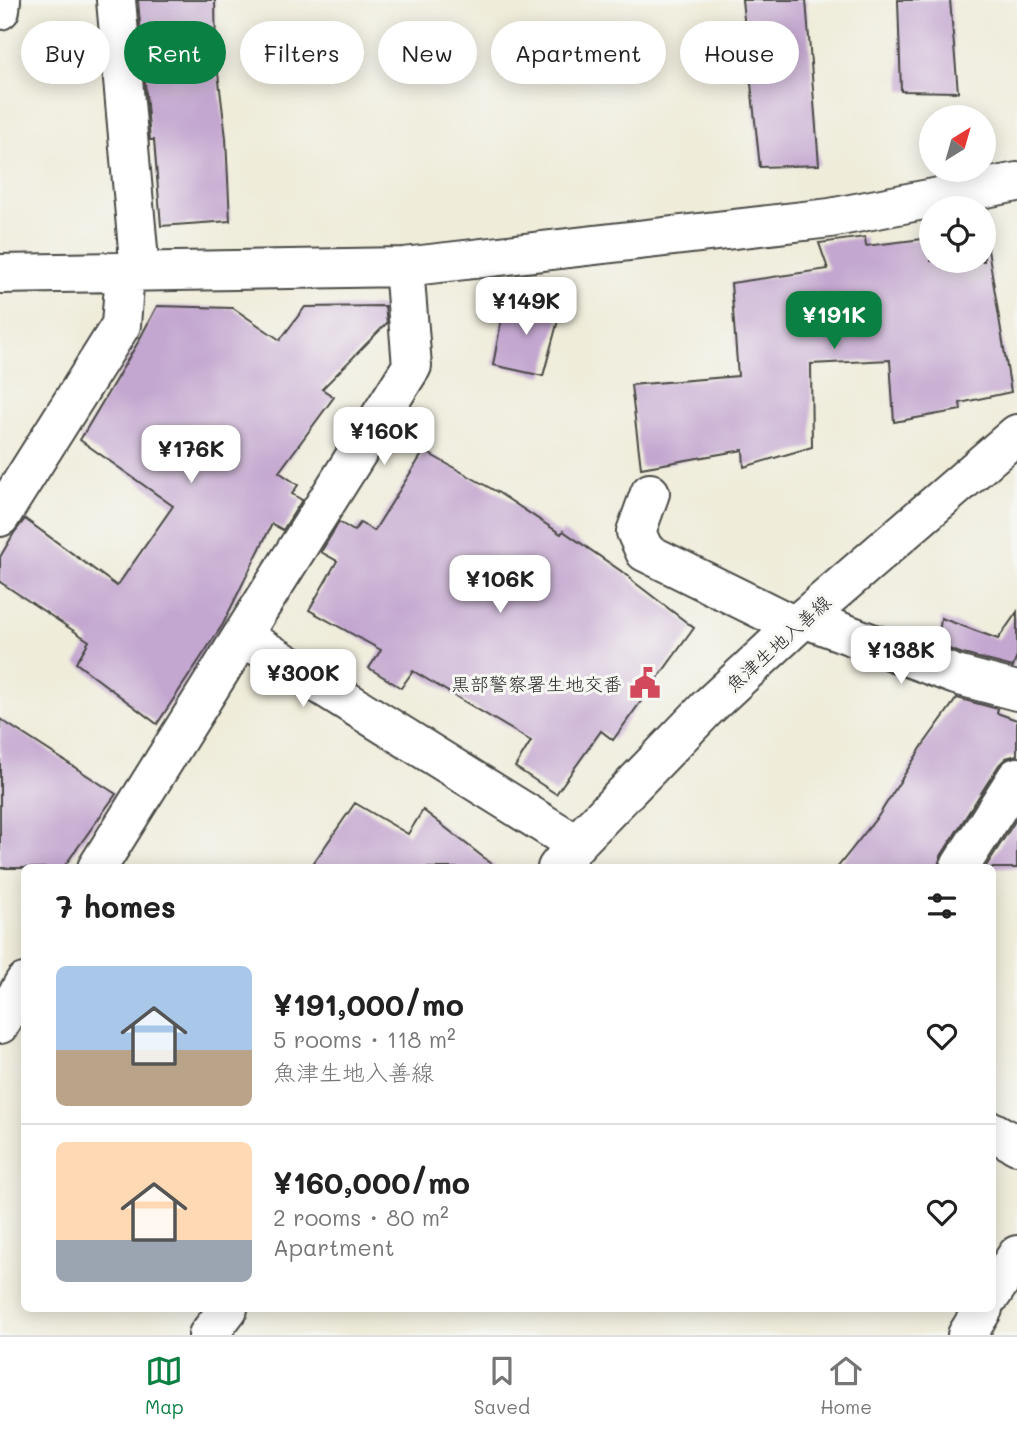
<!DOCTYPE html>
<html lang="en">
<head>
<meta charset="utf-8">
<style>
	body { margin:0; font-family:Mali,"Klee One",sans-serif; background:#f6f6f6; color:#222; height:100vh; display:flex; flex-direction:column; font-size:26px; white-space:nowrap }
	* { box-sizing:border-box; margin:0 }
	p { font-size:23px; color:#767676 }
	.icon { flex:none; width:38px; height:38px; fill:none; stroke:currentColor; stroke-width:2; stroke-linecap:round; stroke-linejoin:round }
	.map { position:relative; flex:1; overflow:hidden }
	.panel { position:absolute; left:21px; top:864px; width:975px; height:448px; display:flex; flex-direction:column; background:#fff; border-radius:10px; box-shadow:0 4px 18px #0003 }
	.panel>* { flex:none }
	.hud { position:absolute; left:21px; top:21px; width:976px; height:63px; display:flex; gap:14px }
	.needle { width:46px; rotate:37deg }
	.controls { position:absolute; left:919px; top:105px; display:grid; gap:14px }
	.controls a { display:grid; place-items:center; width:77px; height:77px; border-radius:50%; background:#fff; box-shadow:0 4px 18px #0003; font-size:35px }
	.price { position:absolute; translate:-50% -60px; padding:0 16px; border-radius:14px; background:#fff; color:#222; font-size:23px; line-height:46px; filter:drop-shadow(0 2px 4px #0008) }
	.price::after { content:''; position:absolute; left:50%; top:42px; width:21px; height:16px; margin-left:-10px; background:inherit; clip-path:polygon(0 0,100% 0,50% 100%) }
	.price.on { background:#0b8043; color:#fff }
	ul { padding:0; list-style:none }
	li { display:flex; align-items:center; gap:21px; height:175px; padding:0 35px }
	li+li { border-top:2px solid #e0e0e0 }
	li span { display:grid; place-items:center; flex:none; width:196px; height:140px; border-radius:10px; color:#555 }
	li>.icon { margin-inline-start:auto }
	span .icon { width:84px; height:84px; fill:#fffc; stroke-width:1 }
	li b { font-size:30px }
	h2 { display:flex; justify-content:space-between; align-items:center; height:84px; padding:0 35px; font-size:30px }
	.pill { padding:0 24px; border-radius:32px; background:#fff; box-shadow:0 4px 18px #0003; font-size:24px; line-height:63px }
	.pill.on { background:#0b8043; color:#fff }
	.menu { display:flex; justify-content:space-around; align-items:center; height:98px; border-top:2px solid #e0e0e0; background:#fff; font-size:19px; color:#767676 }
	.menu a { display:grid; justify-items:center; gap:4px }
	.menu .on { color:#0b8043 }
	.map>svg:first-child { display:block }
	.building { fill:#c4a7d0 }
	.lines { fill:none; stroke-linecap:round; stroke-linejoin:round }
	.minor-casing { stroke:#484845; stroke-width:42 }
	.major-casing { stroke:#484845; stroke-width:42 }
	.minor { stroke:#fff; stroke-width:38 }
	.major { stroke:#fff; stroke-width:38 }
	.labels { text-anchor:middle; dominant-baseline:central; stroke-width:6; stroke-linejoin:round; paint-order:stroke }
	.street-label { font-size:19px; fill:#2b2b2b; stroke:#f6f6f2 }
	.poi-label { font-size:19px; fill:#2b2b2b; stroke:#f6f6f2; text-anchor:end }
</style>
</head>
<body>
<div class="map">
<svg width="1017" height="1335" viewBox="0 0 1017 1335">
	<rect width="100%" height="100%" fill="#f6f6f2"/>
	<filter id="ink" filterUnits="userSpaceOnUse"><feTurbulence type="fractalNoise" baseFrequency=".0143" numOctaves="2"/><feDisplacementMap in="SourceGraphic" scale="14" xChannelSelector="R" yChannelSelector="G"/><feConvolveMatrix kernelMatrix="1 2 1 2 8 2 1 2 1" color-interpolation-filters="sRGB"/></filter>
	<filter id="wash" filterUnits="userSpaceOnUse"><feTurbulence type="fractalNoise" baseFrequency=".00686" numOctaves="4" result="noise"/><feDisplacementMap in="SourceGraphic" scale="28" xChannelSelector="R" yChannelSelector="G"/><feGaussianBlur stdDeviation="1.57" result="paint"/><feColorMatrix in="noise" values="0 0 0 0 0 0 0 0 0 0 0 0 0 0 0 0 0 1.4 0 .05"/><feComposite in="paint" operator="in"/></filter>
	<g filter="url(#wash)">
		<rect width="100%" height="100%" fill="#efecda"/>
		<g id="blocks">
			<path class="building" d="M138,0H215L216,57L226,138L230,221L161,226L154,140H150Z
				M742,0H806L819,165L760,167Z
				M898,0H950L958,92L901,91Z
				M984,231H985L1011,392L960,403L961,410L894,422L890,360L811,364L812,447L744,467L743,450L641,468L631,385L738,376L731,283L828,269L819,243L865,237L866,246L931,238V261H984Z
				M505,301L561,309L543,376L493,365Z
				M157,306L233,308L280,340L305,307L385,306L387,323L322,389L334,397L279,472L298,485L292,494L302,500L283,530L272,524L223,624L157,724L76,663L89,641L0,582V557L14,533L25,519L117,586L173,506L80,440L137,344Z
				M424,451L499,493L561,534L563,531L631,578L630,579L694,628L613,740L601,731L556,794L515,767L531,741L413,671L401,688L369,668L381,650L309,610L337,561L321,552L339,522L354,531L360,523L374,531Z
				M1017,612V656L1013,667L963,654L938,645L941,618L998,639Z
				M957,698L998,709L997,713L1017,720V755L1006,758L999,765L941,856L937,868H837L879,815L923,745Z
				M0,719L116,794L63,868H0Z
				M355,803L408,834L423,810L497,868H310Z
				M1017,818V868H985Z"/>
		</g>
	</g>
	<g filter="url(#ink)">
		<use href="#blocks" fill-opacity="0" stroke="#484845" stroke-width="2"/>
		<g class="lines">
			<defs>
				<path id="minor" d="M116,0L140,272
					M0,10L1,0
					M0,274L404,267L830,218L1017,182
					M650,493L636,532L645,552L795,626
					M0,517L121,325L125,272
					M804,618L956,675L1017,691
					M242,636L412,366L404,267
					M97,868L242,636L576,844
					M959,868L1017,777
					M0,1024L24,983
					M992,1131L1017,1145
					M992,1294L1017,1255
					M967,1335L983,1309"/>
				<path id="major" d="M557,868L576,844L707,708L804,618L1017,434
					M208,1335L228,1309"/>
			</defs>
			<use href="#minor" class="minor-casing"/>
			<use href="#major" class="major-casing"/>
			<use href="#minor" class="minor"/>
			<use href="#major" class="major"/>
		</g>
	</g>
	<defs>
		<symbol id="civic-bare" viewBox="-9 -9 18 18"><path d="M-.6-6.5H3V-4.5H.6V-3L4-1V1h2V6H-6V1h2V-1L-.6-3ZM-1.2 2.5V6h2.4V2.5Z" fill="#d1495b" stroke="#f6f6f2" stroke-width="2.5" paint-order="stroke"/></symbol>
	</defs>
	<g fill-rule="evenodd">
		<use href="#civic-bare" x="623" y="661" width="44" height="44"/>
	</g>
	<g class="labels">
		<g class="street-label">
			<text transform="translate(778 643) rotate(-42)">魚津生地入善線</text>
		</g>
		<g class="poi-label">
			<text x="622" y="683">黒部警察署生地交番</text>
		</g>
	</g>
</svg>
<div class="controls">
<a><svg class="needle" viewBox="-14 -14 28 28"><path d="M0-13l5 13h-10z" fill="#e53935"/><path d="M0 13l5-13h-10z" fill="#767676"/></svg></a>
<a><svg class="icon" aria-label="locate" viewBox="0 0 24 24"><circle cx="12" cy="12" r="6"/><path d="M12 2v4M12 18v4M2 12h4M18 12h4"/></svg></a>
</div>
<b class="price" style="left:526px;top:337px">¥149K</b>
<b class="price on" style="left:834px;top:351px">¥191K</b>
<b class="price" style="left:384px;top:467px">¥160K</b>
<b class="price" style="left:191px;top:485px">¥176K</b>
<b class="price" style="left:500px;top:615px">¥106K</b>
<b class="price" style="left:901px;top:686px">¥138K</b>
<b class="price" style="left:303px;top:709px">¥300K</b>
<div class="hud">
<a class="pill">Buy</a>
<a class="pill on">Rent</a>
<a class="pill">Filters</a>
<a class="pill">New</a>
<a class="pill">Apartment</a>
<a class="pill">House</a>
</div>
<section class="panel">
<h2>7 homes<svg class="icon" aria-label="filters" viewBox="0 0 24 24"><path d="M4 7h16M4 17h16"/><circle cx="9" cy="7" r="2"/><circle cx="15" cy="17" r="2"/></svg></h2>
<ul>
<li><span style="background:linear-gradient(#a9c7e8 60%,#b9a48a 0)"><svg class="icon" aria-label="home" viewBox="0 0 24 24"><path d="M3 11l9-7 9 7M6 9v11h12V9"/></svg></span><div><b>¥191,000/mo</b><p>5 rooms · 118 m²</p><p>魚津生地入善線</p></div><svg class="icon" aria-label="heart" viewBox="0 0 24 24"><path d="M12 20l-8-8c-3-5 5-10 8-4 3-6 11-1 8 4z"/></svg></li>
<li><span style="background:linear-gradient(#ffd9b3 70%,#9aa5b1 0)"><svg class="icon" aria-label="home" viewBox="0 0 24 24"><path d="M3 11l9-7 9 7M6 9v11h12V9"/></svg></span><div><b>¥160,000/mo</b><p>2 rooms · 80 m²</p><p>Apartment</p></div><svg class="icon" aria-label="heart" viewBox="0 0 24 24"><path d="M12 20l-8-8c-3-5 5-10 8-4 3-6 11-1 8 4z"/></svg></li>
</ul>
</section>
</div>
<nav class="menu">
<a class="on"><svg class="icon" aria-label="map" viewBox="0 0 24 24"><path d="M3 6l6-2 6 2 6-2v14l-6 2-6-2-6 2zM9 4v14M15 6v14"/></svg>Map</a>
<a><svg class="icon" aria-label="saved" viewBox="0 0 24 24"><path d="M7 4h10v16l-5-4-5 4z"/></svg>Saved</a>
<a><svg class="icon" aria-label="home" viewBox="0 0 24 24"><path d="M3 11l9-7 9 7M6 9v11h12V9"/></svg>Home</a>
</nav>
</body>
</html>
